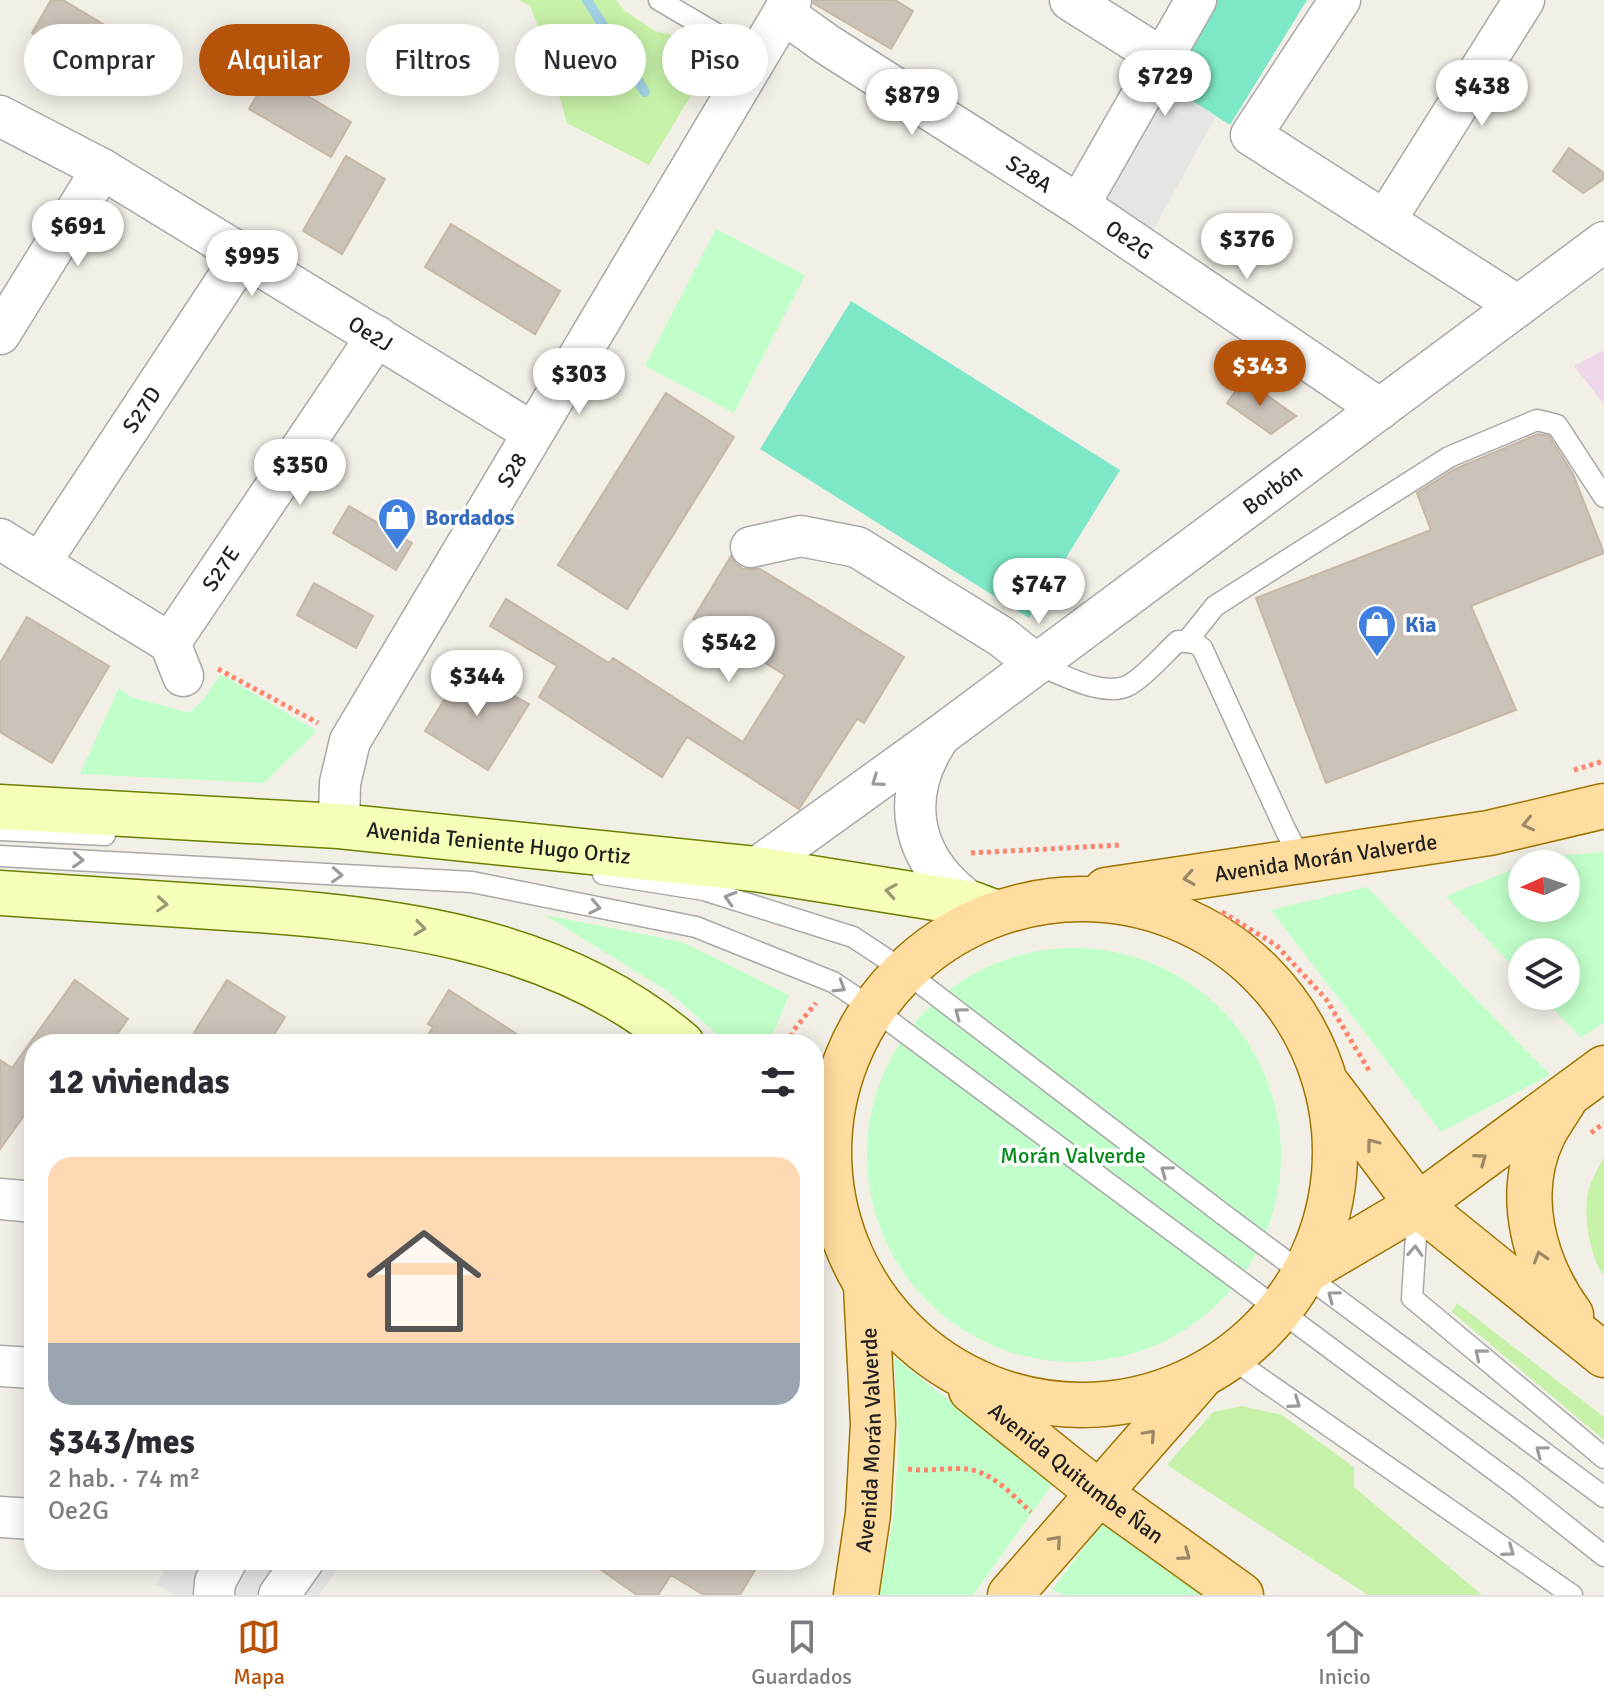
<!DOCTYPE html>
<html lang="es">
<head>
<meta charset="utf-8">
<style>
	body { margin:0; font-family:Signika,sans-serif; background:#f7f7f7; color:#2b2b33; height:100vh; display:flex; flex-direction:column; font-size:30px; white-space:nowrap }
	* { box-sizing:border-box; margin:0 }
	p { font-size:26px; color:#7c7c81 }
	.icon { flex:none; width:44px; height:44px; fill:none; stroke:currentColor; stroke-width:2; stroke-linecap:round; stroke-linejoin:round }
	.map { position:relative; flex:1; overflow:hidden }
	.drawer { position:absolute; left:24px; top:1034px; width:800px; height:536px; display:flex; flex-direction:column; background:#fff; border-radius:32px; box-shadow:0 4px 20px #0003 }
	.drawer>* { flex:none }
	.hud { position:absolute; left:24px; top:24px; width:800px; height:72px; display:flex; gap:16px }
	.needle { width:52px; rotate:267deg }
	.buttons { position:absolute; left:1508px; top:850px; display:grid; gap:16px }
	.buttons a { display:grid; place-items:center; width:72px; height:72px; border-radius:50%; background:#fff; box-shadow:0 4px 20px #0003; font-size:40px }
	.price { position:absolute; translate:-50% -68px; padding:0 18px; border-radius:28px; background:#fff; color:#222; font-size:26px; line-height:52px; filter:drop-shadow(0 2px 4px #0008) }
	.price::after { content:''; position:absolute; left:50%; top:48px; width:24px; height:18px; margin-left:-12px; background:inherit; clip-path:polygon(0 0,100% 0,50% 100%) }
	.price.on { background:#b45309; color:#fff }
	ul { padding:0; list-style:none }
	li { display:grid; align-content:center; gap:16px; height:424px; padding:0 24px }
	li span { display:grid; place-items:center; height:248px; border-radius:24px; color:#555 }
	li>.icon { margin-inline-start:auto }
	span .icon { width:144px; height:144px; fill:#fffc; stroke-width:1 }
	li b { font-size:34px }
	h2 { display:flex; justify-content:space-between; align-items:center; height:96px; padding:0 24px; font-size:34px }
	.pill { padding:0 28px; border-radius:36px; background:#fff; box-shadow:0 4px 20px #0003; font-size:28px; line-height:72px }
	.pill.on { background:#b45309; color:#fff }
	.menu { display:flex; justify-content:space-around; align-items:center; height:112px; border-top:2px solid #e1e1e2; background:#fff; font-size:22px; color:#7c7c81 }
	.menu a { display:grid; justify-items:center; gap:4px }
	.menu .on { color:#b45309 }
	.map>svg:first-child { display:block }
	.industrial { fill:#ecd8e7 }
	.grass { fill:#c7f1a8 }
	.park { fill:#c1ffca }
	.pitch { fill:#7de8c7 }
	.parking { fill:#e5e5e5 }
	.lines { fill:none; stroke-linecap:round; stroke-linejoin:round }
	.stream { stroke:#a3d1e4; stroke-width:10 }
	.building { fill:#cbc2b9; stroke:#c6b7a7; stroke-width:2 }
	.service-casing { stroke:#a8a8a8; stroke-width:23 }
	.minor-casing { stroke:#a8a8a8; stroke-width:43 }
	.secondary-casing { stroke:#698000; stroke-width:47 }
	.primary-casing { stroke:#9e7500; stroke-width:47 }
	.path { stroke:#ff846b; stroke-width:5; stroke-dasharray:4 4; stroke-linecap:butt }
	.service { stroke:#fff; stroke-width:20 }
	.minor { stroke:#fff; stroke-width:40 }
	.secondary { stroke:#f6ffb8; stroke-width:44 }
	.primary { stroke:#ffdc9f; stroke-width:44 }
	.oneway { stroke:#9b9b9b }
	.oneway2 { stroke:#9b8866 }
	.oneway3 { stroke:#969b74 }
	.labels { text-anchor:middle; dominant-baseline:central; stroke-width:7; stroke-linejoin:round; paint-order:stroke }
	.street-label { font-size:22px; fill:#212121; stroke:#fff }
	.shop-label { font-size:22px; font-weight:bold; fill:#366cbe; stroke:#fff; text-anchor:start }
	.park-label { font-size:22px; fill:#018816; stroke:#fff }
</style>
</head>
<body>
<div class="map">
<svg width="1604" height="1595" viewBox="0 0 1604 1595">
	<rect width="100%" height="100%" fill="#f2efe7"/>
	<path class="industrial" d="M1604,350V404L1574,366Z"/>
	<path class="grass" d="M519,0H616L625,11L655,31L694,40L713,59L649,165L567,123L544,42L530,6Z
		M1604,1157V1275C1590,1259 1583,1213 1588,1193C1591,1180 1598,1168 1604,1157Z
		M1457,1303L1604,1417V1440L1452,1312Z
		M1242,1406L1282,1415L1354,1467V1487L1482,1595H1368L1167,1465L1213,1412Z"/>
	<path class="park" d="M716,229L805,275L734,413L645,366Z
		M221,674L317,731L264,783L80,774L119,688L131,697L189,713L203,700Z
		M1604,852V1022L1581,1038L1541,996H1566V952H1522V976L1446,896L1522,866V908H1566V864H1526L1544,857Z
		M1367,887L1550,1075L1441,1132L1271,910Z
		M545,915L682,942L789,995L769,1044H728L669,992Z
		M867 1155a207 207 0 1 1 414 0a207 207 0 1 1-414 0Z
		M894,1357L1053,1483L973,1595H879L894,1514L899,1436Z
		M1103,1522L1207,1595H1065L1052,1590Z"/>
	<path class="pitch" d="M1208,0H1307L1230,125L1161,81Z
		M851,301L1120,470L1029,618L760,449Z"/>
	<path class="parking" d="M1161,81L1216,116L1145,245L1087,202Z
		M172,1560H344L319,1595H175L156,1584Z"/>
	<g class="lines">
		<path class="stream" d="M587,0L645,92"/>
	</g>
	<path class="building" d="M51,0H63L138,45L115,83L32,33Z
		M814,0H895L913,11L891,49L813,3Z
		M270,73L351,122L331,157L249,109Z
		M1569,148L1604,173V179L1583,193L1553,171Z
		M346,156L385,179L342,254L303,231Z
		M451,224L560,291L535,334L425,267Z
		M1244,379L1296,416L1271,434L1227,403Z
		M666,393L734,437L627,609L558,565Z
		M1538,434L1549,436L1573,474L1604,553L1471,606L1516,710L1326,783L1256,598L1431,530L1417,493L1455,469Z
		M349,506L412,543L396,570L333,533Z
		M731,556L735,563L743,569H760L904,657L864,723L857,719L799,809L687,737L662,777L539,697L557,666L490,626L506,599L609,663L613,658L743,742L785,675L693,619Z
		M314,583L373,616L356,648L297,615Z
		M27,617L109,666L52,763L0,732V663Z
		M464,668L529,704L488,770L425,731Z
		M75,980L128,1019L110,1044H34V1102L0,1149V1060L12,1068Z
		M227,980L285,1017L268,1044H187Z
		M449,990L532,1044H422L433,1027L428,1024Z
		M587,1560H761L740,1595H704L671,1575L658,1595H637Z"/>
	<g class="lines">
		<defs>
			<path id="service" d="M659,0L756,57
				M1187,641L1215,606L1449,457L1537,420L1557,425L1604,497
				M1036,664C1062,674 1106,700 1131,684C1148,673 1163,655 1178,641L1195,643L1202,648L1286,831L1302,861
				M0,830L105,835
				M0,856L472,882L696,927L833,982L872,1008L1516,1486L1604,1556
				M603,874L704,890L853,937L903,970L1228,1218L1604,1497
				M1418,1205L1412,1298L1604,1458
				M1231,1358L1572,1595"/>
			<g id="minor">
				<path d="M1070,0L1162,58"/>
				<path d="M1340,0L1251,135L1518,306"/>
				<path id="s1" d="M783,13L828,45L1079,205L1380,409"/>
				<path id="s2" d="M0,116L102,169L532,432"/>
				<path d="M1079,205L1196,0"/>
				<path d="M1385,221L1524,0"/>
				<path d="M0,334L102,169"/>
				<path d="M0,539L170,643L183,676"/>
				<path d="M751,547L801,536L857,547L1002,637L1036,664"/>
				<path id="s3" d="M40,563L243,255"/>
				<path id="s4" d="M170,643L377,336"/>
				<path d="M938,739C897,801 913,863 973,904"/>
				<path id="s5" d="M339,826L340,783L350,741L791,0"/>
				<path id="s6" d="M755,869L941,735L1604,242"/>
				<path d="M0,1199L34,1202"/>
				<path d="M0,1366L34,1368"/>
				<path d="M0,1517L34,1519"/>
				<path d="M214,1595L215,1582L227,1560"/>
				<path d="M279,1595L304,1560"/>
			</g>
			<g id="secondary">
				<path id="s7" d="M0,807L339,826L755,869L973,904L994,912"/>
				<path d="M0,893C71,898 142,902 212,907C376,917 553,933 682,1044"/>
				<path d="M814,1194L837,1223"/>
			</g>
			<g id="primary">
				<path id="s8" d="M1106,890L1489,833L1604,806"/>
				<circle cx="1082" cy="1152" r="253"/>
				<path d="M1330,1088L1418,1205L1604,1355"/>
				<path d="M1564,1101C1557,1112 1550,1122 1544,1133C1514,1194 1534,1264 1571,1315"/>
				<path d="M1306,1271L1418,1205L1604,1068"/>
				<path id="s9" d="M971,1390L1099,1493L1241,1595"/>
				<path id="s10" d="M856,1595L868,1514L873,1424L866,1286"/>
				<path d="M1010,1595L1198,1380"/>
			</g>
		</defs>
		<use href="#service" class="service-casing"/>
		<use href="#minor" class="minor-casing"/>
		<use href="#secondary" class="secondary-casing"/>
		<use href="#primary" class="primary-casing"/>
		<path class="path" d="M218,669L318,723
			M1574,770L1604,761
			M971,853L1121,845
			M1222,912L1276,945L1326,999L1370,1072
			M788,1044L793,1031L816,1003
			M1591,1133L1604,1123
			M908,1469C929,1472 950,1467 967,1469C993,1472 1013,1496 1031,1512"/>
		<use href="#service" class="service"/>
		<use href="#minor" class="minor"/>
		<use href="#secondary" class="secondary"/>
		<use href="#primary" class="primary"/>
	</g>
	<defs><path id="oneway-chevron" d="M-2-3.5L2.5 0L-2 3.5" fill="none" stroke-width="1.6" stroke-linecap="round" stroke-linejoin="round" transform="scale(2)"/></defs>
	<g class="oneway">
		<use href="#oneway-chevron" transform="translate(877 781) rotate(145)"/>
		<use href="#oneway-chevron" transform="translate(78 860) rotate(3)"/>
		<use href="#oneway-chevron" transform="translate(337 875) rotate(3)"/>
		<use href="#oneway-chevron" transform="translate(730 898) rotate(-163)"/>
		<use href="#oneway-chevron" transform="translate(595 907) rotate(11)"/>
		<use href="#oneway-chevron" transform="translate(840 987) rotate(32)"/>
		<use href="#oneway-chevron" transform="translate(960 1013) rotate(-143)"/>
		<use href="#oneway-chevron" transform="translate(1166 1171) rotate(-143)"/>
		<use href="#oneway-chevron" transform="translate(1415 1251) rotate(-87)"/>
		<use href="#oneway-chevron" transform="translate(1333 1296) rotate(-143)"/>
		<use href="#oneway-chevron" transform="translate(1480 1354) rotate(-140)"/>
		<use href="#oneway-chevron" transform="translate(1295 1403) rotate(35)"/>
		<use href="#oneway-chevron" transform="translate(1541 1451) rotate(-143)"/>
		<use href="#oneway-chevron" transform="translate(1509 1551) rotate(35)"/>
	</g>
	<g class="oneway2">
		<use href="#oneway-chevron" transform="translate(1528 824) rotate(167)"/>
		<use href="#oneway-chevron" transform="translate(1189 878) rotate(171)"/>
		<use href="#oneway-chevron" transform="translate(1372 1144) rotate(-127)"/>
		<use href="#oneway-chevron" transform="translate(1481 1159) rotate(-36)"/>
		<use href="#oneway-chevron" transform="translate(1540 1257) rotate(-107)"/>
		<use href="#oneway-chevron" transform="translate(1150 1435) rotate(-48)"/>
		<use href="#oneway-chevron" transform="translate(1056 1541) rotate(-49)"/>
		<use href="#oneway-chevron" transform="translate(1185 1555) rotate(36)"/>
	</g>
	<g class="oneway3">
		<use href="#oneway-chevron" transform="translate(891 891) rotate(-171)"/>
		<use href="#oneway-chevron" transform="translate(162 904) rotate(4)"/>
		<use href="#oneway-chevron" transform="translate(420 928) rotate(8)"/>
	</g>
	<defs>
		<symbol id="shop-pin" viewBox="-11 -11 22 30"><path d="M0 17L-7.5 6A9.5 9.5 0 1 1 7.5 6Z" fill="#3f7fe0" stroke="#fff"/><path d="M-5-2.5h2.3a2.7 3.5 0 0 1 5.4 0H5L5.5 6h-11ZM-1.5-2.5h3a1.5 2.3 0 0 0-3 0Z" fill="#fff"/></symbol>
	</defs>
	<g fill-rule="evenodd">
		<use href="#shop-pin" x="375" y="495" width="44" height="60"/>
		<use href="#shop-pin" x="1355" y="602" width="44" height="60"/>
	</g>
	<g class="labels">
		<g class="street-label">
			<text stroke="none"><textPath href="#s1" startOffset="294">S28A</textPath></text>
			<text stroke="none"><textPath href="#s1" startOffset="414">Oe2G</textPath></text>
			<text stroke="none"><textPath href="#s2" startOffset="430">Oe2J</textPath></text>
			<text stroke="none"><textPath href="#s3" startOffset="184">S27D</textPath></text>
			<text stroke="none"><textPath href="#s5" startOffset="402">S28</textPath></text>
			<text stroke="none"><textPath href="#s6" startOffset="642">Borbón</textPath></text>
			<text stroke="none"><textPath href="#s4" startOffset="90">S27E</textPath></text>
			<text stroke="none"><textPath href="#s7" startOffset="500">Avenida Teniente Hugo Ortiz</textPath></text>
			<text stroke="none"><textPath href="#s8" startOffset="222">Avenida Morán Valverde</textPath></text>
			<text stroke="none"><textPath href="#s10" startOffset="156">Avenida Morán Valverde</textPath></text>
			<text stroke="none"><textPath href="#s9" startOffset="134">Avenida Quitumbe Ñan</textPath></text>
		</g>
		<g class="shop-label">
			<text x="425" y="517">Bordados</text>
			<text x="1405" y="624">Kia</text>
		</g>
		<g class="park-label">
			<text x="1073" y="1155">Morán Valverde</text>
		</g>
	</g>
</svg>
<div class="buttons">
<a><svg class="needle" viewBox="-14 -14 28 28"><path d="M0-13l5 13h-10z" fill="#e53935"/><path d="M0 13l5-13h-10z" fill="#7c7c81"/></svg></a>
<a><svg class="icon" aria-label="layers" viewBox="0 0 24 24"><path d="M12 4l9 5-9 5-9-5zM3 14l9 5 9-5"/></svg></a>
</div>
<b class="price" style="left:1165px;top:118px">$729</b>
<b class="price" style="left:1482px;top:128px">$438</b>
<b class="price" style="left:912px;top:137px">$879</b>
<b class="price" style="left:78px;top:268px">$691</b>
<b class="price" style="left:1247px;top:281px">$376</b>
<b class="price" style="left:252px;top:298px">$995</b>
<b class="price on" style="left:1260px;top:408px">$343</b>
<b class="price" style="left:579px;top:416px">$303</b>
<b class="price" style="left:300px;top:507px">$350</b>
<b class="price" style="left:1039px;top:626px">$747</b>
<b class="price" style="left:729px;top:684px">$542</b>
<b class="price" style="left:477px;top:718px">$344</b>
<div class="hud">
<a class="pill">Comprar</a>
<a class="pill on">Alquilar</a>
<a class="pill">Filtros</a>
<a class="pill">Nuevo</a>
<a class="pill">Piso</a>
</div>
<section class="drawer">
<h2>12 viviendas<svg class="icon" aria-label="filters" viewBox="0 0 24 24"><path d="M4 7h16M4 17h16"/><circle cx="9" cy="7" r="2"/><circle cx="15" cy="17" r="2"/></svg></h2>
<ul>
<li><span style="background:linear-gradient(#ffd9b3 75%,#9aa5b1 0)"><svg class="icon" aria-label="home" viewBox="0 0 24 24"><path d="M3 11l9-7 9 7M6 9v11h12V9"/></svg></span><div><b>$343/mes</b><p>2 hab. · 74 m²</p><p>Oe2G</p></div></li>
</ul>
</section>
</div>
<nav class="menu">
<a class="on"><svg class="icon" aria-label="map" viewBox="0 0 24 24"><path d="M3 6l6-2 6 2 6-2v14l-6 2-6-2-6 2zM9 4v14M15 6v14"/></svg>Mapa</a>
<a><svg class="icon" aria-label="saved" viewBox="0 0 24 24"><path d="M7 4h10v16l-5-4-5 4z"/></svg>Guardados</a>
<a><svg class="icon" aria-label="home" viewBox="0 0 24 24"><path d="M3 11l9-7 9 7M6 9v11h12V9"/></svg>Inicio</a>
</nav>
</body>
</html>
